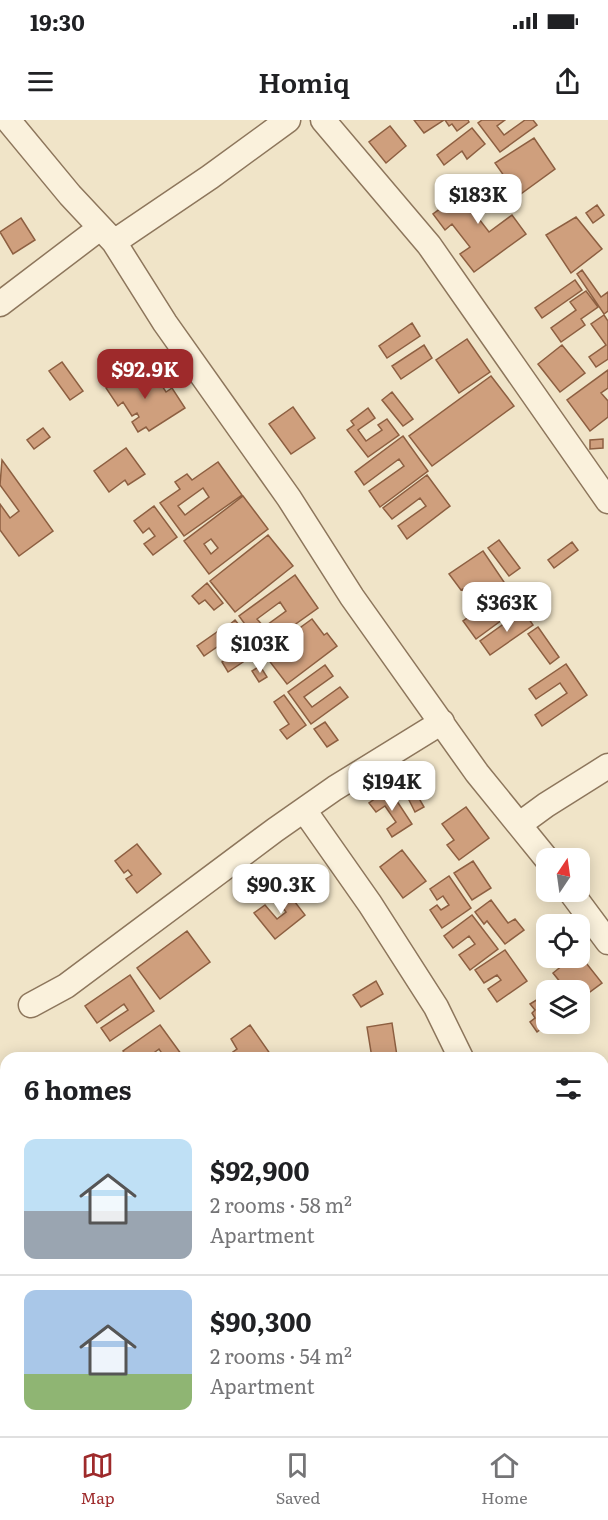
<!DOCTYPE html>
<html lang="en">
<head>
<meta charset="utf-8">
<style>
	body { margin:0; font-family:Literata,serif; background:#f2f2f2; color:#202124; height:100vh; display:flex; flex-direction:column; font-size:22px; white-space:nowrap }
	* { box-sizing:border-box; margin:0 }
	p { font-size:20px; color:#757577 }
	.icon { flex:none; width:33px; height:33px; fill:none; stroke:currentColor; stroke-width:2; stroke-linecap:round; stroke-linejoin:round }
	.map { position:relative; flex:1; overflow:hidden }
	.drawer { position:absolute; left:0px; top:932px; width:609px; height:386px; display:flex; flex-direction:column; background:#fff; border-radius:18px 18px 0 0; box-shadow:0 3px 15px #0003 }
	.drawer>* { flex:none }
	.needle { width:39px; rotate:13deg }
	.tools { position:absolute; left:536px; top:728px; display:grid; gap:12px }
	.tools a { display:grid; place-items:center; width:54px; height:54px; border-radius:12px; background:#fff; box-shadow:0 3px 15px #0003; font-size:30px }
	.price { position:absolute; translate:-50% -51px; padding:0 14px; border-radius:12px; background:#fff; color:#222; font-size:20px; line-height:39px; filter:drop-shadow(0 2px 3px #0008) }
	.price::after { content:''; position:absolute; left:50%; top:36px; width:18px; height:14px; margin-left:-9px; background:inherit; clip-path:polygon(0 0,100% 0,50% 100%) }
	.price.on { background:#9e2a2b; color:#fff }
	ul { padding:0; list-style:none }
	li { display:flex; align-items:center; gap:18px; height:150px; padding:0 24px }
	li+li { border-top:2px solid #e0e0e0 }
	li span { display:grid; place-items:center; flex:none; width:168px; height:120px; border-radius:12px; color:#555 }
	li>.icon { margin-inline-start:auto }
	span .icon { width:72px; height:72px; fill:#fffc; stroke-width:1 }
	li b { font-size:26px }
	h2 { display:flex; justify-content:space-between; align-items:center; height:72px; padding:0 24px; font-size:26px }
	.status { display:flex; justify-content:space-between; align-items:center; height:42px; padding:0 30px; background:#fff; direction:ltr }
	.status svg { height:16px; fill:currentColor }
	header { display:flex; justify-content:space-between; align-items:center; height:78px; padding:0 24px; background:#fff; font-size:27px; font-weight:600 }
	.tabs { display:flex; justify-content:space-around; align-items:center; height:84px; border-top:2px solid #e0e0e0; background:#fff; font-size:16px; color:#757577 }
	.tabs a { display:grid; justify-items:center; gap:3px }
	.tabs .on { color:#9e2a2b }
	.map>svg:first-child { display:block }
	.building { fill:#cf9f7d; stroke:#8d5f41; stroke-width:1.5; fill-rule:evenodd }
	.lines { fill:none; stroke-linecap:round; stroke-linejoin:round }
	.minor-casing { stroke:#8d765c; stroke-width:27 }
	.minor { stroke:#faf1dc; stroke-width:24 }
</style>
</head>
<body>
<div class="status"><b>19:30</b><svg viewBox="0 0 49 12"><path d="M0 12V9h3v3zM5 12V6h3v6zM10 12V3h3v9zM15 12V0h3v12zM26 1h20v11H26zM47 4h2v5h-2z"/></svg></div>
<header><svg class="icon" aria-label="menu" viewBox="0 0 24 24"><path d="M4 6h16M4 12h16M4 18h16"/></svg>Homiq<svg class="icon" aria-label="share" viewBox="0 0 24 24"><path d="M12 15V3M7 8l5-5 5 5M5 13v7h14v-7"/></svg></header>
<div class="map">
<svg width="608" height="1316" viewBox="0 0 608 1316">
	<rect width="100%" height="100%" fill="#f0e4c8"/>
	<path class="building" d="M414,0H444L424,13Z
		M445,0H468L469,2L457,11L452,4L449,6Z
		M482,0H505L497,6L504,15L525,0H533L537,5L500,32L478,3Z
		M390,6L406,26L386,43L369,22Z
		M472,8L485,24L467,39L462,31L444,45L437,35Z
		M534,18L555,49L518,76L495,43Z
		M486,55L498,71L472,90L489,112L512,95L526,114L474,152L460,134L470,127L452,104L445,110L433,94Z
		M597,85L604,95L593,103L586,93Z
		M576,97L602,129L571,153L546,115Z
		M21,98L35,120L13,134L0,112Z
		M582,150L601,177L608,172V191L604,194L577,154Z
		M575,160L582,170L542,198L535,188Z
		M586,171L598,187L581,199L585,205L561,222L551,208L576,190L570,182Z
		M604,195L608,201V239L596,247L589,237L606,225L591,204Z
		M412,203L420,216L387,238L379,226Z
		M467,219L490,252L459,273L436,240Z
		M424,225L432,238L401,259L392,246Z
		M562,225L585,253L560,272L538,244Z
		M62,242L83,271L70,280L49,251Z
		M137,248L150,267L159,261L166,272L172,268L185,288L149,311L146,307L138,312L132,302L139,297L137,293L132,296L123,282L118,286L106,268Z
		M608,250V268L601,273L608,281V297L590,311L567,280Z
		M491,256L514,286L432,346L409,316Z
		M392,272L413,299L403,306L382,280Z
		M293,287L315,318L291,334L269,304Z
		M368,288L375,298L358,310L366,321L382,310L378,305L387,299L399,315L368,337L347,310L354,305L351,301Z
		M43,308L50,317L34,329L27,320Z
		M403,316L428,351L380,387L369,371L404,346L399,339L364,365L355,352Z
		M603,319V328L590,329V320Z
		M126,328L145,354L128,365L125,360L109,372L94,351Z
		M2,340L53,411L19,436L0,410V384L10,398L19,391L0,365Z
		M218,342L242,375L184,416L160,383L180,369L175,362L187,354L192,360ZM203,368L209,377L185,395L178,386Z
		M427,355L450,386L407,419L398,406L426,386L420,378L392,399L383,388Z
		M243,376L268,409L209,454L184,421ZM211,419L218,428L211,434L204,424Z
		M154,386L177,417L153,435L144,424L155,416L149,408L143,413L134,401Z
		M268,415L293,446L235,492L210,461Z
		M499,420L520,448L509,456L488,428Z
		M572,422L578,430L554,448L548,440Z
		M483,431L504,462L485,475L483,472L476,477L473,473L468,477L463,469L461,470L449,454Z
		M295,455L318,488L262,528L239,496ZM280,482L286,491L264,507L257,499Z
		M207,463L223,483L214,490L205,480L199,484L192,476Z
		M509,469L521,486L476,519L463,501Z
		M523,490L533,505L490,535L480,521Z
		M312,499L324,515L327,513L337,526L287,564L264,534Z
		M235,500L257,527L251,532L247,528L240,533L222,511Z
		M538,507L559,537L550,544L528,514Z
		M217,512L224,522L204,536L197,526Z
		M237,532L243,542L228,552L222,542Z
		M566,544L587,575L542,606L535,595L567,573L560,563L536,579L529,569Z
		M325,545L333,556L304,577L312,587L340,567L348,577L311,604L288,572Z
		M260,546L267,557L259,562L252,551Z
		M284,575L306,605L287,619L280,610L289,604L274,582Z
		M325,602L338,620L327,627L314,609Z
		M422,645L430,658L414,667L406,654Z
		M389,669L412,704L392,717L387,709L396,702L385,686L376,692L369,683Z
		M417,675L424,687L415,692L409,680Z
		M466,687L489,718L459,740L447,725L454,720L442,704Z
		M137,724L161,754L137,773L126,759L132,755L128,750L124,753L115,741Z
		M402,730L426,761L403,778L380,747Z
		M473,741L491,768L472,780L454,753Z
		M449,756L471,788L442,808L430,790L437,785L441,790L449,785L443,776L437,780L430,769Z
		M285,769L305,795L275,819L254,793L265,785L277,799L286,792L275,778Z
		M491,780L508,803L515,799L524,810L505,824L487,801L484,804L475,792Z
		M472,795L498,829L470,850L459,835L475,824L469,816L453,828L444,816Z
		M187,811L210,842L160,879L137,848Z
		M505,830L527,861L497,882L488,869L501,860L497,855L484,863L475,850Z
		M579,834L602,863L579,880V870H563L565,868L553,853L573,837H579Z
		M130,855L154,891L110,921L101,908L128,890L124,884L97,903L85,886Z
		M376,861L383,874L361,887L353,875Z
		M538,879L546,889V903H549L537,912L530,902L535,898L532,893L535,890L530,884Z
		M392,903L397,936L372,938L367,907Z
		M160,905L184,938H165L159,929L147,938H128L123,931Z
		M250,905L273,938H238L233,932L237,929L231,919Z
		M608,979V1021L603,1014V983Z
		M608,1083V1104L604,1107L603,1086Z
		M316,1311L339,1314V1311H366L365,1316H316Z"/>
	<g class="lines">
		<defs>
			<path id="minor" d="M8,0L70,75L114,122L165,203L289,378L352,477L477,653L546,738
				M323,0L429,125L608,381
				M114,122L210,57L288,0
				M0,184L100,108
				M304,690L370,784L436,887L461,938
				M520,704L546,685L608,646
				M570,771L608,822
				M31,885L66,866L275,710L335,668L442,602
				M603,1176L608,1184"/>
		</defs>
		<use href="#minor" class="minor-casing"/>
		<use href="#minor" class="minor"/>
	</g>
</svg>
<div class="tools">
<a><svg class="needle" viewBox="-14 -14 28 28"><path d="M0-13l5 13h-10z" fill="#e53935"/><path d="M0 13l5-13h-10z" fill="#757577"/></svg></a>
<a><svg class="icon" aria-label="locate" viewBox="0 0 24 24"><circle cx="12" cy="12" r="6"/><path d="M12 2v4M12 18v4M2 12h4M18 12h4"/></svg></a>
<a><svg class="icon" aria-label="layers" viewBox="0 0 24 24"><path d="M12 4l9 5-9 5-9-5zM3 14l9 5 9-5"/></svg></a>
</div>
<b class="price" style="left:478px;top:105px">$183K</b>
<b class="price on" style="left:145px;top:280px">$92.9K</b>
<b class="price" style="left:507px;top:513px">$363K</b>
<b class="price" style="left:260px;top:554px">$103K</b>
<b class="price" style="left:392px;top:692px">$194K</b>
<b class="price" style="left:281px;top:795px">$90.3K</b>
<section class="drawer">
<h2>6 homes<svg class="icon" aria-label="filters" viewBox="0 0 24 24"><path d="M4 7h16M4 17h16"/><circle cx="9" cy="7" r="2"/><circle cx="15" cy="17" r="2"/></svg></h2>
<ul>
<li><span style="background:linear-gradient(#bfe0f5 60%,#9aa5b1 0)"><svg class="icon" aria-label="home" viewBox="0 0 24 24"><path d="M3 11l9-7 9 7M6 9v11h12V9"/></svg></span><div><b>$92,900</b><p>2 rooms · 58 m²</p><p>Apartment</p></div></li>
<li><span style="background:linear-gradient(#a9c7e8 70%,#8fb573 0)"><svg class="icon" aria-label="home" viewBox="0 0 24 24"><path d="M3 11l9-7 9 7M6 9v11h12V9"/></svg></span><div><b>$90,300</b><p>2 rooms · 54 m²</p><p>Apartment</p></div></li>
</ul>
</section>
</div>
<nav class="tabs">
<a class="on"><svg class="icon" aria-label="map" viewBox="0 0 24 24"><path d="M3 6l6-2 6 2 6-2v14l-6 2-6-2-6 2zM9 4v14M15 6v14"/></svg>Map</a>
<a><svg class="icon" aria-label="saved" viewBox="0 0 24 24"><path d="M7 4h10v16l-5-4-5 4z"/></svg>Saved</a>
<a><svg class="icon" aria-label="home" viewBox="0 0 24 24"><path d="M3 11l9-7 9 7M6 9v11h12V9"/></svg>Home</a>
</nav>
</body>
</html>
